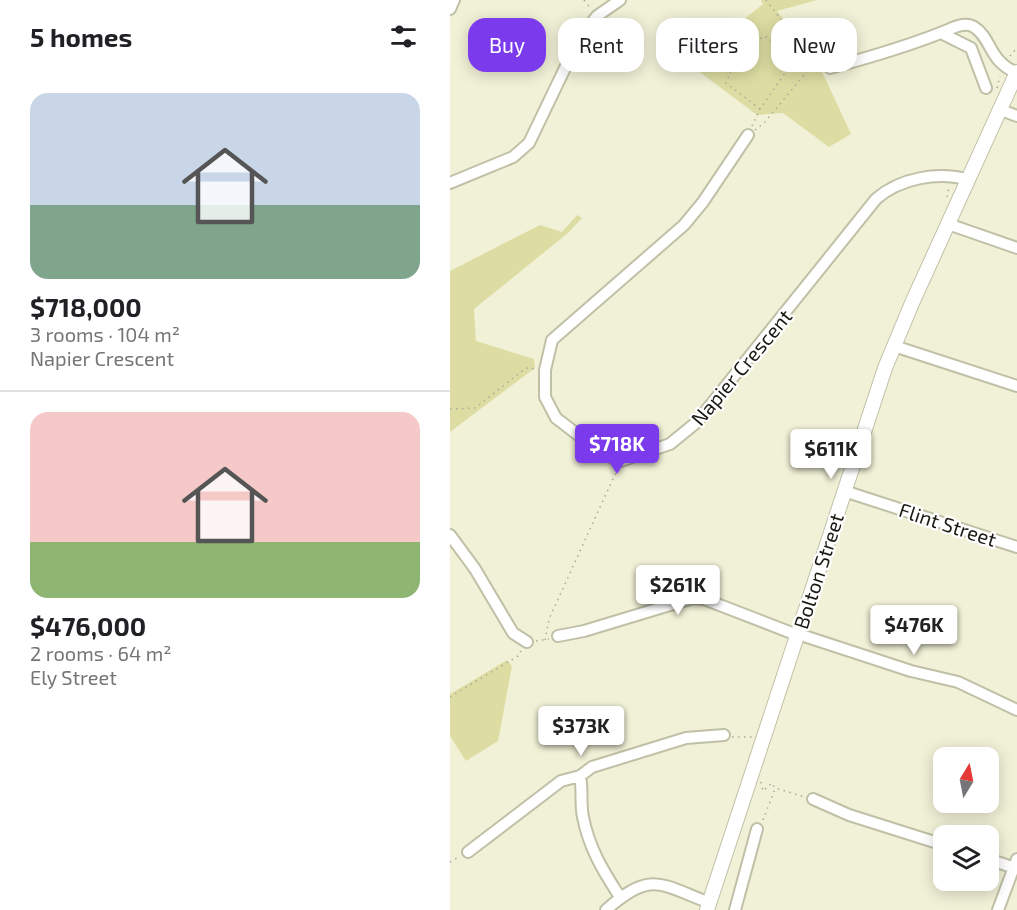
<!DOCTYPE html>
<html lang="en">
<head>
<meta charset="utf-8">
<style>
	body { margin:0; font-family:"Exo 2",sans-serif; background:#f6f6f6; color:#202124; height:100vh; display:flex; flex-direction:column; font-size:22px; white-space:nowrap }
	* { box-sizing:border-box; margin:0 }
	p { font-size:20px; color:#757577 }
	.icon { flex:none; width:33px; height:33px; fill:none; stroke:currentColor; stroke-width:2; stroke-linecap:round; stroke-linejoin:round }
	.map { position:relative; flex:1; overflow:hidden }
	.side { display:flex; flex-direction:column; background:#fff; width:450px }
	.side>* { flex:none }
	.guide { position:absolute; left:18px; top:18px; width:459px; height:54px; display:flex; gap:12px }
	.needle { width:39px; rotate:10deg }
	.buttons { position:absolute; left:483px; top:747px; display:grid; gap:12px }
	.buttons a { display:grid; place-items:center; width:66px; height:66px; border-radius:12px; background:#fff; box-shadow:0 3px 15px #0003; font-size:30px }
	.price { position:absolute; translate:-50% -51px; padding:0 14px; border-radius:6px; background:#fff; color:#222; font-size:20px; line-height:39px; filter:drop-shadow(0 2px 3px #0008) }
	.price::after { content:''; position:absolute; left:50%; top:36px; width:18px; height:14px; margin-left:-9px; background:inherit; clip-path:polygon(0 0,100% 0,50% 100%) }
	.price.on { background:#7c3aed; color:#fff }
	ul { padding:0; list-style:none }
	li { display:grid; align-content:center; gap:12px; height:318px; padding:0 30px }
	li+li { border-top:2px solid #e0e0e0 }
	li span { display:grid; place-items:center; height:186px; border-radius:18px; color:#555 }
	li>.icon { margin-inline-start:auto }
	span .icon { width:108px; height:108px; fill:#fffc; stroke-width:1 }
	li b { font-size:26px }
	h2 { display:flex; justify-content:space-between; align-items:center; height:72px; padding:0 30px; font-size:26px }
	.tag { padding:0 21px; border-radius:18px; background:#fff; box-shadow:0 3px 15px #0003; font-size:21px; line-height:54px }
	.tag.on { background:#7c3aed; color:#fff }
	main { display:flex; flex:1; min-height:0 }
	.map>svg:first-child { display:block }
	.green { fill:#dddda3 }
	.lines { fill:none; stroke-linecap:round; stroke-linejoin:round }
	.minor-casing { stroke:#c0c0a7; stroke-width:14 }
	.major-casing { stroke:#c0c0a7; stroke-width:16 }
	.path { stroke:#abab97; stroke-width:1.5; stroke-dasharray:1.5 4.5; stroke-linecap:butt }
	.minor { stroke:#fff; stroke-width:10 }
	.major { stroke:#fff; stroke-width:14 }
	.labels { text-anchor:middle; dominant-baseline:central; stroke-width:4.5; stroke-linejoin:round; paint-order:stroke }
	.street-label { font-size:20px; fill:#1a1a11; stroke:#fff }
</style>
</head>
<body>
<main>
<section class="side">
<h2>5 homes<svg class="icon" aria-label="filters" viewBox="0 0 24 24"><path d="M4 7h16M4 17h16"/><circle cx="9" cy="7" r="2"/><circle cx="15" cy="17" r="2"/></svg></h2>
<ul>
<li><span style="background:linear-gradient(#c9d6e8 60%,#7fa58c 0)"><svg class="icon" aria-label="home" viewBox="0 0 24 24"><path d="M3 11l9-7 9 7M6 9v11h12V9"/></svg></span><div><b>$718,000</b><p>3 rooms · 104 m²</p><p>Napier Crescent</p></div></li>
<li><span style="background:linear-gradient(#f6c9c9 70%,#8fb573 0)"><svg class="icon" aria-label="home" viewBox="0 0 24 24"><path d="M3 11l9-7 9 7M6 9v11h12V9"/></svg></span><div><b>$476,000</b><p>2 rooms · 64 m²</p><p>Ely Street</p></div></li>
</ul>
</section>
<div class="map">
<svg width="567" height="910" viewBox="0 0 567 910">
	<rect width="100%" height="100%" fill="#f1f1d7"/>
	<path class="green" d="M311,0H367L327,11L368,63L401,134L379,147L333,113L307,115L247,70L270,39L313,4Z
		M127,215L132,218L118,233L24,309L26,341L84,359L85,368L0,432V271L90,225L112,232Z
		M57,660L62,666L48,741L16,761L0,736V694Z"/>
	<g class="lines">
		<defs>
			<path id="minor" d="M0,9L4,0
				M491,33L521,48L536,88
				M380,68C421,57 459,46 498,30C506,26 516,22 524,27C542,38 538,61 567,73
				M551,110L567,116
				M298,135L253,202L234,225L102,340L95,370V397L106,418L153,454L171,461L220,444L247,422L426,199C450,178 488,171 519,180
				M0,183L63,157L79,143L128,41L147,16L170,0
				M498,224L567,248
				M444,346L567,386
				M394,491L567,547
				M0,535L25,569L63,633L77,642
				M348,634L461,671L508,682L567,710
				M108,636L134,631L243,598L254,599L347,635
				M130,776C133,790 130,804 133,817C139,848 153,871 170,897
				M363,799L399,815L494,845
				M18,852L111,781L130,776L142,767L236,738L274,735
				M538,859L562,867
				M156,910C201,870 210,884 260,903
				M285,910L307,829
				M548,910L567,859"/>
			<path id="major" d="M257,910L435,368L462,303L567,72"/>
		</defs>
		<use href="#minor" class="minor-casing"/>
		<use href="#major" class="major-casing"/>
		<path class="path" d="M134,0L141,9
			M316,0L364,63L370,65
			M340,33L344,57
			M560,56L567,48
			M547,88L550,76
			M310,109L276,83L290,50L315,36L344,57
			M302,126L310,109L353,47
			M305,130L315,122L364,63
			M497,197L499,187
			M0,409L25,408L76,368L87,369
			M95,640L99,619L167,470
			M86,641L99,639
			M0,697L68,656L71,651
			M282,737H302
			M311,782L313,791L322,783L325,788L355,797
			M313,820L325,789
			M0,862L9,857"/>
		<use href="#minor" class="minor"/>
		<use href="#major" class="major"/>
	</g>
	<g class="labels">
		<g class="street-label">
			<text transform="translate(291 367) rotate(-50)">Napier Crescent</text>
			<text transform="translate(498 524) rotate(18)">Flint Street</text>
			<text transform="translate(368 571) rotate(-72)">Bolton Street</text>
		</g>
	</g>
</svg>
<div class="buttons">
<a><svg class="needle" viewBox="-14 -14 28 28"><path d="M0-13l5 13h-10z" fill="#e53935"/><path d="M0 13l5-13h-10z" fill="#757577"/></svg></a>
<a><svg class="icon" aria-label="layers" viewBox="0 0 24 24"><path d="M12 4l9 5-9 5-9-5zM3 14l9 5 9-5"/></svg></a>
</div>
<b class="price on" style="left:167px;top:475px">$718K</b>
<b class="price" style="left:381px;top:480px">$611K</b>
<b class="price" style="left:228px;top:616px">$261K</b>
<b class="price" style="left:464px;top:656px">$476K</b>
<b class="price" style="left:131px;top:757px">$373K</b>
<div class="guide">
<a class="tag on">Buy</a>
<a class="tag">Rent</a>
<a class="tag">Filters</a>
<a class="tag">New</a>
</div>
</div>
</main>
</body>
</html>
